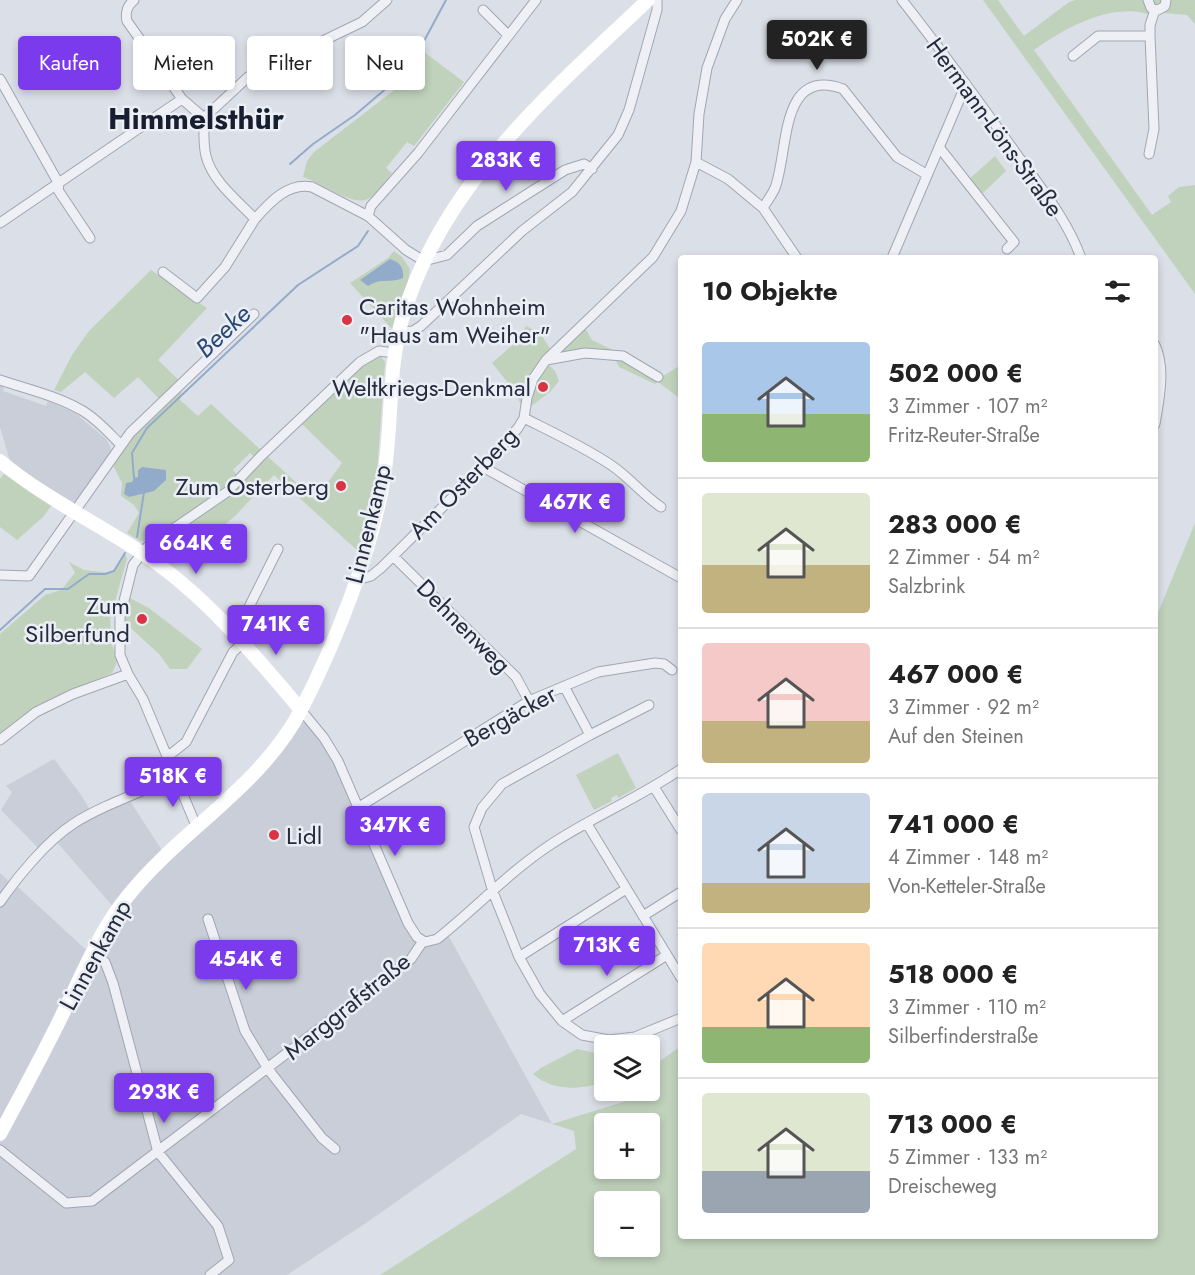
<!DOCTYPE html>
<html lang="de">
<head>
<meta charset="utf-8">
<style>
	body { margin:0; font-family:Jost,sans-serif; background:#f2f2f2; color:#222; height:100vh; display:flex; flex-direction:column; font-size:22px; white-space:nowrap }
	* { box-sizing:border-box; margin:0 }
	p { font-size:20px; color:#767676 }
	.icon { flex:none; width:33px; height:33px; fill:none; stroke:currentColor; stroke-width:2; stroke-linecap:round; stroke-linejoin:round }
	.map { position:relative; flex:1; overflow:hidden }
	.drawer { position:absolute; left:678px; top:255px; width:480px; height:984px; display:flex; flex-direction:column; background:#fff; border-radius:6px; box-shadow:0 3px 9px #0003 }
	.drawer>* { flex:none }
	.banner { position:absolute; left:18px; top:36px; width:570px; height:54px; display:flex; gap:12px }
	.fabs { position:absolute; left:594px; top:1035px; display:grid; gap:12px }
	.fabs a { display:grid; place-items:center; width:66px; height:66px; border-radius:6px; background:#fff; box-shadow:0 3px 9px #0003; font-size:30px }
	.price { position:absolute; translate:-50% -51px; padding:0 14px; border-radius:6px; background:#7c3aed; color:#fff; font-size:20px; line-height:39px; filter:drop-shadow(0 2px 3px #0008) }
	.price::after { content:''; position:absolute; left:50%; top:36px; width:18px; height:14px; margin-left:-9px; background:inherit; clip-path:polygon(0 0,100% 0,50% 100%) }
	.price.current { background:#222; color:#fff }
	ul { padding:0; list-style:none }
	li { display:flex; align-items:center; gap:18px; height:150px; padding:0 24px }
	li+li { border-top:2px solid #e0e0e0 }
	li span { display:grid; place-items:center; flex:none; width:168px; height:120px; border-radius:6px; color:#555 }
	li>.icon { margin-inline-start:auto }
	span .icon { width:72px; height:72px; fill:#fffc; stroke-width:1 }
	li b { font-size:26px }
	h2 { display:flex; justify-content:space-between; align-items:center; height:72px; padding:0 24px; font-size:26px }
	.tag { padding:0 21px; border-radius:6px; background:#fff; box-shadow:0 3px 9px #0003; font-size:21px; line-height:54px }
	.tag.current { background:#7c3aed; color:#fff }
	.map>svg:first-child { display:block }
	.built { fill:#c9ced9 }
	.green { fill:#c0d2bc; fill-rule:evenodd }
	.water { fill:#93abcb }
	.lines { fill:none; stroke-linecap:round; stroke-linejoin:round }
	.stream { stroke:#93abcb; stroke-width:2 }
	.street-casing { stroke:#a0a6b1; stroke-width:11 }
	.street { stroke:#eef0f5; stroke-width:9 }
	.secondary { stroke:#fff; stroke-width:14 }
	.poi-dot { fill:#d93444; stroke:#ebeef5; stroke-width:2 }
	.labels { text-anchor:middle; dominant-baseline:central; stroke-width:5; stroke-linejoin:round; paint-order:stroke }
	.street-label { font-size:24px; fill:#242c3e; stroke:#ebeef5 }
	.poi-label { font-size:24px; fill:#242c3e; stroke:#ebeef5; text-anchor:end }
	.water-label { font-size:26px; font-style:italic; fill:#2b4975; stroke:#ebeef5 }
	.district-label { font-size:30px; font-weight:bold; fill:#171e2f; stroke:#ebeef5 }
</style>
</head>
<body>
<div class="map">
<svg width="1195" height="1275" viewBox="0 0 1195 1275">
	<rect width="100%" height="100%" fill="#dbdfe7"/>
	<path class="built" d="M0,385L4,386L3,391L46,406L48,400L51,401L74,412L107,440L112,452L74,503L36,480L10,461L0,427Z
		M301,716L317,734L337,766L404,921L424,944L447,933L552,1124L521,1114L366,1223L287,1275H0V873L13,885L19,888L84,948L92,952L116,910L55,840L42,852L1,810L12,792L6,786L54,759L81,795L92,813L128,798L167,858Z"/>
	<path class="green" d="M983,0H998L1024,36L1069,2L1076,0H1195V24L1187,15L1163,13L1154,16C1115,0 1066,27 1034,50L1152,215L1171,202L1168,196L1179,187L1195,185V294Z
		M424,52L464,82L414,146L407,142L386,168L392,173C385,182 376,197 365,200C350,204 319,182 303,177L307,161L314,152L406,81L414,72Z
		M995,156L1006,171L980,196L967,181Z
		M394,251L402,257L410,269L408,283L392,329L350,283L388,258Z
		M151,270L207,308L158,360L183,384L180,400L198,416L211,404L315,500L342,463L302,424L364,362L375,356H381L385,362L376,487L359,552L274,475L236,515L201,545L178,526L227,493L258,460L250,453L233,470L239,477C213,505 177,524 144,541H140L127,533L139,513L134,505L121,496L122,483L112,463L134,432L163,403L138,377L114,398L85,372L61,392L54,390L72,355L89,331Z
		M526,326L540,333L551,350L547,363L555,371L559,381L550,392L530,407L522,406L512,388L492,363L516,342Z
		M584,326L592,340L621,354L552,357Z
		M614,357H622L658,379L681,365V399L658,382L655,384L619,367Z
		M4,474L52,505L43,517L17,540L0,527V479Z
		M1195,523V1275H380L576,1149L574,1131L552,1124L652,1093L650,1083V1068L681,1046V1236H1155V620ZM604,1124H650V1168H604ZM604,1202H650V1246H604Z
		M125,553L127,559L110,619L112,645L118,660L112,673L40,704L0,734V634L45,595L61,590L75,573L69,562L84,570L111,573Z
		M128,597L149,608L202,649L187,669H170L159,654L124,622Z
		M618,753L636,788L618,798L617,795L611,798L612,801L594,810L576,775Z
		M577,1049L595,1053L604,1051V1081C583,1091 551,1091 533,1074L541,1068Z"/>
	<path class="water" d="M390,259C400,262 404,268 403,278C388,284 382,277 368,286L360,280Z
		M142,467L166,470V480L154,491L129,497L124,494L126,483L132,482L134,478L138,477V470Z"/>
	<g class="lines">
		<path class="stream" d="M290,164L313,144L355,115L409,69L446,0
			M134,478L132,453L147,428L298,285L358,246L368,231
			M137,537L144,492
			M0,630L45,589H68L89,574H105L114,571L125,553"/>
		<defs>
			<path id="street" d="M134,0C127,6 125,12 127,21L182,99L204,118C204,131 203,144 206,156C212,181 238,201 255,219C270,202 288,182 312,187L368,216L406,250L424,261L447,255L477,226L565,170L584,164L592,169
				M902,0C942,51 980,103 1018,156C1041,188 1068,221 1081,258
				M1148,0L1151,8L1158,10L1165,6L1166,0
				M483,10L508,35
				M1073,56L1098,36H1150
				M0,79L59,184L58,190L90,238
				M204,118L248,77L362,22L387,0
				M939,147L1014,242L1007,249
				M1149,154L1154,129L1150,36V25L1155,10
				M696,162L728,179L763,208L797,258
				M763,208C767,201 772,195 775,188C789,151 779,66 843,89L897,157L926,174
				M368,216L371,206L418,153L536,0
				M0,223L182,99
				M892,258L966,84
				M163,272L197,298L225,267L255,219
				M399,332L413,331L421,326L522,231L572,192L618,135L629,110L657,10V0
				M1155,345C1166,369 1159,399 1155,424
				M546,360L585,353L623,356L658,377
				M0,380C27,389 58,396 83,411C98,420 109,433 121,445
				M524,418C554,433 584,447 611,465C629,477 643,495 661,507
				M483,467L681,578
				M393,556L516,677L529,701
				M0,575L29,576L130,433L254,314
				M357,580L371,576L381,568L483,467L518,428L524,418L527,398L533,379L546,360L653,257L681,211L696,162L699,114L707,68L725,19L737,0
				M232,631L242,621L278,549
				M564,686L590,735L649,705
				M301,710L324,738L338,761L408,923L417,937L425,942L437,939C475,909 509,872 550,845C592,817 639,798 681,769
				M590,735L502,784L482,808L474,827L493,892L519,957L540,994L562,1021L582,1035L609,1040L635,1037L681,1018
				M0,740L36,712L73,694L128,674
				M167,757L186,742L233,652L243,643
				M654,787L681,830
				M359,807L529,701L598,672L655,663L664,664L672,670
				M587,824L681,978
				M197,828L143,699L128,674L120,655V617L133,565L147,547L227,492L261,456L360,362L379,351L395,353
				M0,902C18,876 47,841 73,824C100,806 144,791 175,777
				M643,916L681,892
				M208,919L245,1031L268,1069L322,1138L335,1149
				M92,952L105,962L113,983L158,1152L218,1226L229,1260L210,1275
				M519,957L626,889
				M562,1021L667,955
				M0,1150L66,1203L92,1201L411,959L423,941"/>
		</defs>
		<use href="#street" class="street-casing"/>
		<use href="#street" class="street"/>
		<path class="secondary" d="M0,461C43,497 95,522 142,553C204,594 253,653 301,710
			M0,1134C22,1093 45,1051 65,1009C84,971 100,930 127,897C180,830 260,788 301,710C335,644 370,556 383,483C393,427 387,370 403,316C443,183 551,92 648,0"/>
	</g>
	<g class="poi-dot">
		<circle cx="347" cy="320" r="6"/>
		<circle cx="543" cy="387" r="6"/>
		<circle cx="341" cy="486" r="6"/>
		<circle cx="142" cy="619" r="6"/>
		<circle cx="274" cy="835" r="6"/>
	</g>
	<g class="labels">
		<g class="street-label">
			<text transform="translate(995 127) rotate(54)">Hermann-Löns-Straße</text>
			<text transform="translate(463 483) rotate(-46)">Am Osterberg</text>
			<text transform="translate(368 524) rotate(-76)">Linnenkamp</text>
			<text transform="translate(464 626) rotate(45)">Dehnenweg</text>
			<text transform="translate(510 716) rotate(-29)">Bergäcker</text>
			<text transform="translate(95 955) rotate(-61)">Linnenkamp</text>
			<text transform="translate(347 1006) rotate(-39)">Marggrafstraße</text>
		</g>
		<g class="poi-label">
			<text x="359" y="306" text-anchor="start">Caritas Wohnheim<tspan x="359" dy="28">"Haus am Weiher"</tspan></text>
			<text x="531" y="387">Weltkriegs-Denkmal</text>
			<text x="329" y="486">Zum Osterberg</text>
			<text x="130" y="605">Zum<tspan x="130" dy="28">Silberfund</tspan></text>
			<text x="286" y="835" text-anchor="start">Lidl</text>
		</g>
		<g class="water-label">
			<text transform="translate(223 331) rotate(-43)">Beeke</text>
		</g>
		<g class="district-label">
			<text x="196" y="118">Himmelsthür</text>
		</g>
	</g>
</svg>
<div class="fabs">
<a><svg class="icon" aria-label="layers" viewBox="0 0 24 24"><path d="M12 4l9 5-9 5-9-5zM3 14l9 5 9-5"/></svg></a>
<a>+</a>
<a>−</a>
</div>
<b class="price current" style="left:817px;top:71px">502K €</b>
<b class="price" style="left:506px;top:192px">283K €</b>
<b class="price" style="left:575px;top:534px">467K €</b>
<b class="price" style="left:196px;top:575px">664K €</b>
<b class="price" style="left:276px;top:656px">741K €</b>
<b class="price" style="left:173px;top:808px">518K €</b>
<b class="price" style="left:395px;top:857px">347K €</b>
<b class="price" style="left:607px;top:977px">713K €</b>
<b class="price" style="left:246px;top:991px">454K €</b>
<b class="price" style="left:164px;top:1124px">293K €</b>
<div class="banner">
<a class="tag current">Kaufen</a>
<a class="tag">Mieten</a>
<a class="tag">Filter</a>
<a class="tag">Neu</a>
</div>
<section class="drawer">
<h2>10 Objekte<svg class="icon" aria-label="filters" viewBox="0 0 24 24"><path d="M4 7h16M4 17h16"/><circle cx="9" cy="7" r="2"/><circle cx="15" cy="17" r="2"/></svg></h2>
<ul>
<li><span style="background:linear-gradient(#a9c7e8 60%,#8fb573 0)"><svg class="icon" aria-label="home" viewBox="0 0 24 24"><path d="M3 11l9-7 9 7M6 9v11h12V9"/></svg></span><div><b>502 000 €</b><p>3 Zimmer · 107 m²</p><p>Fritz-Reuter-Straße</p></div></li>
<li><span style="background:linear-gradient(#dfe7d0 60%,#c2b280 0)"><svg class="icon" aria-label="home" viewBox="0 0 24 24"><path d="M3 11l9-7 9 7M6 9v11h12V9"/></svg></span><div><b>283 000 €</b><p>2 Zimmer · 54 m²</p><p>Salzbrink</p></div></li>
<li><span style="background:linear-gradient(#f6c9c9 65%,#c2b280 0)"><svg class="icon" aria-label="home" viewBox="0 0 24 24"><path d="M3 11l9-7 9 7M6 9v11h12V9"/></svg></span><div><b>467 000 €</b><p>3 Zimmer · 92 m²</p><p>Auf den Steinen</p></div></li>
<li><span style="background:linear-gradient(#c9d6e8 75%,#c2b280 0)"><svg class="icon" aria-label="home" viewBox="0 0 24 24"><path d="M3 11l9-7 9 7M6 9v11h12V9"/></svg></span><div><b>741 000 €</b><p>4 Zimmer · 148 m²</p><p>Von-Ketteler-Straße</p></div></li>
<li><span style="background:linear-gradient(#ffd9b3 70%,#8fb573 0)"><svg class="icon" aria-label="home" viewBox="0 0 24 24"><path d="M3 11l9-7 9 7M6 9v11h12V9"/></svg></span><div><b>518 000 €</b><p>3 Zimmer · 110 m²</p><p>Silberfinderstraße</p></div></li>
<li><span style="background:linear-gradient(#dfe7d0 65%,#9aa5b1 0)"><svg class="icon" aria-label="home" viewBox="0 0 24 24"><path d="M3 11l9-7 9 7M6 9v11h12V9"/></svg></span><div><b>713 000 €</b><p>5 Zimmer · 133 m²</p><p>Dreischeweg</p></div></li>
</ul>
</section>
</div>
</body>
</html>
